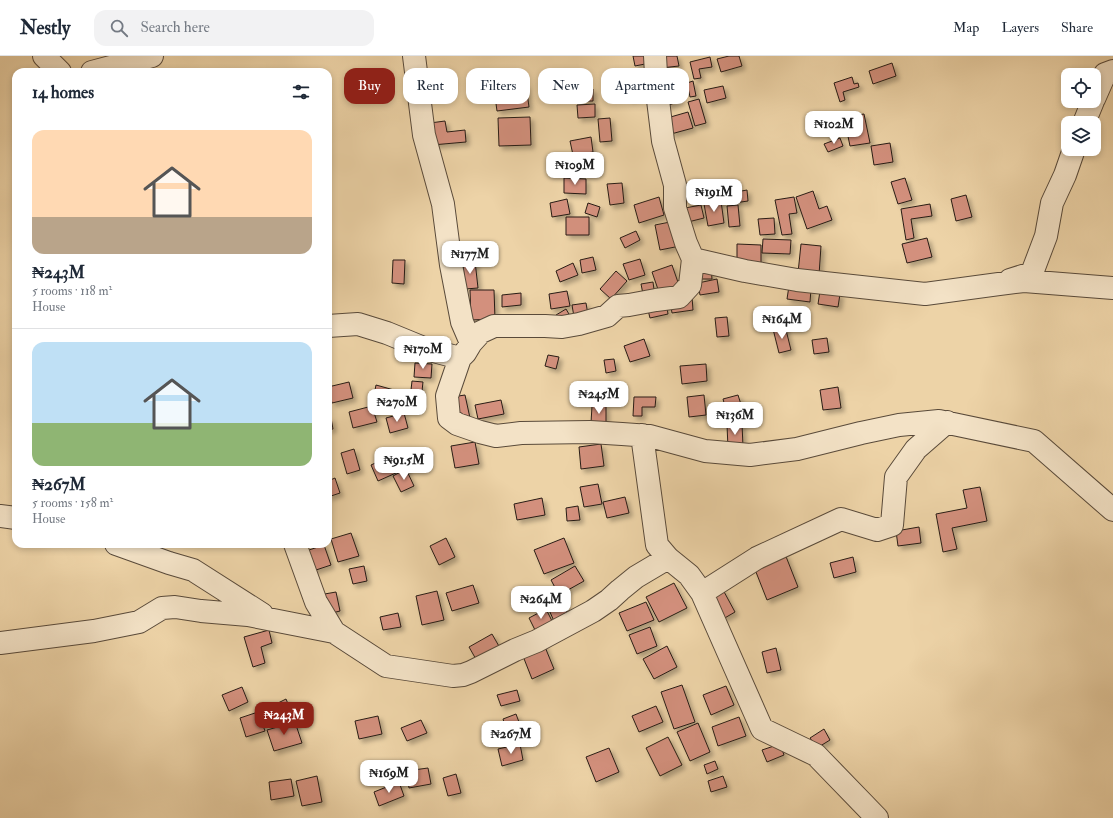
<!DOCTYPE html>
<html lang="en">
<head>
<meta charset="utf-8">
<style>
	body { margin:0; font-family:"IM FELL Double Pica",serif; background:#f2f2f3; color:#1f2937; height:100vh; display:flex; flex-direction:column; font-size:15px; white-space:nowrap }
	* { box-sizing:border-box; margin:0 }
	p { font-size:13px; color:#747a83 }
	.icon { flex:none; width:22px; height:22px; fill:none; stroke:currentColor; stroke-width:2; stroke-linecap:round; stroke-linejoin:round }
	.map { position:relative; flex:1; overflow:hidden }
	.side { position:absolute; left:12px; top:12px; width:320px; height:480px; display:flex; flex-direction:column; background:#fff; border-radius:12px; box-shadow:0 2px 6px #0003 }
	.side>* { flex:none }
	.banner { position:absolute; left:344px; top:12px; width:380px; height:36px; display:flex; gap:8px }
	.buttons { position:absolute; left:1061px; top:12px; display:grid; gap:8px }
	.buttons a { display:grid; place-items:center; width:40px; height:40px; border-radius:8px; background:#fff; box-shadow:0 2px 6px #0003; font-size:20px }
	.price { position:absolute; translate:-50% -34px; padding:0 9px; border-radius:8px; background:#fff; color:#222; font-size:13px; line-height:26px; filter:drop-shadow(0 1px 2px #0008) }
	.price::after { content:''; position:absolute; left:50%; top:24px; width:12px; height:9px; margin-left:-6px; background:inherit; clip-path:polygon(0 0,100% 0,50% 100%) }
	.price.on { background:#8f2418; color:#fff }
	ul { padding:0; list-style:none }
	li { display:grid; align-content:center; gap:8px; height:212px; padding:0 20px }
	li+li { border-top:1px solid #e0e1e3 }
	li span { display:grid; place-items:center; height:124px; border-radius:12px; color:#555 }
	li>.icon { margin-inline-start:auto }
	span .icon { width:72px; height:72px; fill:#fffc; stroke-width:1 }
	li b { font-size:17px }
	h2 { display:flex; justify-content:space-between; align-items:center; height:48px; padding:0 20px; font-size:17px }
	.tag { padding:0 14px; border-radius:12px; background:#fff; box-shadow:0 2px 6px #0003; font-size:14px; line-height:36px }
	.tag.on { background:#8f2418; color:#fff }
	header { display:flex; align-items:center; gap:24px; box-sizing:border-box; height:56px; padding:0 20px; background:#fff; border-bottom:1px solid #e0e1e3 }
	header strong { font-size:19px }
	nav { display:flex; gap:22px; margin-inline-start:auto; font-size:14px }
	.search { width:280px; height:36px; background:#f2f2f3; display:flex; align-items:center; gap:10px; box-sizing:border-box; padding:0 14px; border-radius:12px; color:#747a83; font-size:15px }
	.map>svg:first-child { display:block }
	.building { fill:#d3907d; stroke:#281c15; filter:url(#shadow) }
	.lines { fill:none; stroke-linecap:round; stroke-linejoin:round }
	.street-casing { stroke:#594a3a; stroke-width:24 }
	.street { stroke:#f3e2c6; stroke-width:22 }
</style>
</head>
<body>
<header>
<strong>Nestly</strong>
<div class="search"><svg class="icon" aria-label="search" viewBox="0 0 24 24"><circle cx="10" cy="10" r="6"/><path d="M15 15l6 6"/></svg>Search here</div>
<nav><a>Map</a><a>Layers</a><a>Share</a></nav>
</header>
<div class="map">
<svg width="1113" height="762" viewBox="0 0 1113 762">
	<defs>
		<filter id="shadow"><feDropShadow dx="3.5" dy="3.5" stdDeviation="2" flood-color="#0004"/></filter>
	</defs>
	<rect width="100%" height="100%" fill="#edd3a7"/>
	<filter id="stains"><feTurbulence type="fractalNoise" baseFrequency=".005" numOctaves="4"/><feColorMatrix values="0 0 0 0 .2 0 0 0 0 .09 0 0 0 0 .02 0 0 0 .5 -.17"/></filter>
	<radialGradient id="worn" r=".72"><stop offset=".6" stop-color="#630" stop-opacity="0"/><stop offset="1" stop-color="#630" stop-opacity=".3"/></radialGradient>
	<path class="building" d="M633,0H649L650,7L635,10Z
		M660,0H677L679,10L661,12Z
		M729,0H739L742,10L721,16L717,3Z
		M710,1L712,11L699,13L701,22L694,23L690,6Z
		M892,7L896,20L873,28L869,15Z
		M635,17L640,40L629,43L623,20Z
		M852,21L854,28L858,27L859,31L843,36L845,44L840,46L834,27Z
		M443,23V25L449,24L450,35H446V38L432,40L430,24Z
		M693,25L696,40L690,41L687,27Z
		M526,29L529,51L497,55L494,33Z
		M723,30L726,42L707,47L704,34Z
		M576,33H593V45H576Z
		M679,40L680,45L666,50L664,44Z
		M699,43L706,67L695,70L688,46Z
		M595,48V61L578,62L577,49Z
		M688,56L693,72L671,78L667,62Z
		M864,58L870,87L850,90L844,61Z
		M530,61L531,89L499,90L498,62Z
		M610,62L612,85L600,86L598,63Z
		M445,65L447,76L465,74L466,86L432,89L430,67Z
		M591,81L593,96L573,99L570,85Z
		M840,82L843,90L828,96L824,88Z
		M890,87L893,106L874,109L871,90Z
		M598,102V116L565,117V103Z
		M564,122L586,123V138L564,137Z
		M905,122L912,144L898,148L891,126Z
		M622,127L624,147L610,149L607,128Z
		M747,134L748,145L727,148L725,138Z
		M813,135L819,153L827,150L832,164L807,173L796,141Z
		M966,139L972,161L956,165L951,143Z
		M659,141L664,159L639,167L634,149Z
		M794,141L797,157L789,158L792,178L782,179L775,144Z
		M567,143L570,158L552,161L550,147Z
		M721,145L724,167L708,170L704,148Z
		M588,147L600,151L597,161L585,157Z
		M930,148L932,160L911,163L914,182L906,184L901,153Z
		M701,149L704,162L688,166L685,152Z
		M738,149L740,170L729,171L727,150Z
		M566,161H589V179H566Z
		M774,162L775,178L760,179L758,163Z
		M675,165L680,190L660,194L655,169Z
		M636,175L640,184L625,192L620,182Z
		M927,182L932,201L907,207L902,188Z
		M763,183L791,184L790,198L762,197Z
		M737,188L761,189V208H737Z
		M801,188L821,190L819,219L798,217Z
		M593,201L596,214L582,217L580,204Z
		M640,203L645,219L629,224L623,208Z
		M393,204H405L404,228L392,227Z
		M475,205L478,232L465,233L463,207Z
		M573,207L578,219L560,226L556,215Z
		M672,209L681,235L661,242L652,216Z
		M711,212L712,223H701L700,213Z
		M616,215L627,225L611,243L600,233Z
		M717,223L719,236L700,239L698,227Z
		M653,226L655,241L644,243L641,228Z
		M789,230L811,233L810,246L787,243Z
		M470,234H494L495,263L471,264Z
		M567,235L570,250L551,253L549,238Z
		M820,235L840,238L838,251L818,248Z
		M521,237V249L502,251V239Z
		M692,241L693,254L672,257L670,245Z
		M666,246L668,258L650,262L647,250Z
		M586,247L588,259L574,261L572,249Z
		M566,253L573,265L563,271L556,259Z
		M727,261L729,280L717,281L715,262Z
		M785,270L791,294L779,297L773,273Z
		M827,282L829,296L814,298L812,284Z
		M644,283L650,300L630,306L624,290Z
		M548,299L559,301L556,313L545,310Z
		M614,303L616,315L606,317L604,304Z
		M415,307L432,308L431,322L414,321Z
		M706,308L707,325L682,328L680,310Z
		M412,325L423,326L422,335L411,334Z
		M349,326L353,342L332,347L328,331Z
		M376,329L394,334L391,348L373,344Z
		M838,331L841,352L823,354L820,334Z
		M465,339L470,362L457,364L452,341Z
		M704,339L706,359L689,361L687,341Z
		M738,339L745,361L729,365L723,343Z
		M634,341H656L655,351H642V360H633Z
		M501,344L504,358L478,363L475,349Z
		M372,350L377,366L353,372L349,356Z
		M592,350H606V367H591Z
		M404,357L408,372L390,377L386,362Z
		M331,362L333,373L328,374V363Z
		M742,368L743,391L728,392L727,369Z
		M475,386L479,408L455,412L451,390Z
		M601,388L604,410L581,413L579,391Z
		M408,392L416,408L378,425L371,409Z
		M354,393L360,414L347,418L341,397Z
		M406,413L414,430L401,436L393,420Z
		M335,422L340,437L328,441V425Z
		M598,428L602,448L584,451L580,431Z
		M980,431L987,465L952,472L957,493L943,496L936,458L967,452L963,434Z
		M625,441L629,457L607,462L603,446Z
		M542,442L545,459L517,464L514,448Z
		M578,450L580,464L567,465L566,452Z
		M919,471L921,487L898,490L896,475Z
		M351,477L359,500L338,506L331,483Z
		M446,482L455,501L439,509L430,490Z
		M564,482L574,507L544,518L534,494Z
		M324,489L331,509L310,516L303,496Z
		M785,498L798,531L767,544L754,511Z
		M853,501L856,516L834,522L830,507Z
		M364,510L367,525L353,528L349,513Z
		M575,510L584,525L559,539L551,524Z
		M674,527L687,552L659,566L646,541Z
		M473,529L479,547L452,555L446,537Z
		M722,532L735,556L723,563L709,539Z
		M437,535L444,564L422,569L416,540Z
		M336,536L340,555L324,559L319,539Z
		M646,546L654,564L627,575L619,557Z
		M563,548L568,559L554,565L549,554Z
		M546,553L553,567L536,576L529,562Z
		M398,557L401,571L383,574L380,561Z
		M650,571L657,590L637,598L629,579Z
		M269,574L272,587L261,591L265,607L253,611L244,581Z
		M492,578L500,592L477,605L469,591Z
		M543,586L554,613L532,623L521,595Z
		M667,590L677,611L654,623L643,603Z
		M776,592L781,614L767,617L762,596Z
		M682,629L695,666L674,673L661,636Z
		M726,630L734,649L711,659L703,639Z
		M242,631L248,646L229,655L222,639Z
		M517,634L520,645L501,650L497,639Z
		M286,643L291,655L274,664L268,652Z
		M656,650L663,666L639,676L632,660Z
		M258,656L265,675L246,681L240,662Z
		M516,658L523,677L509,682L503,663Z
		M378,660L382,678L359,683L355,665Z
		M739,661L746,680L718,690L712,671Z
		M421,664L427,677L407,685L401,672Z
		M295,666L302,687L274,695L267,674Z
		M698,667L710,696L690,705L677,676Z
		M824,673L830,684L817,692L810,682Z
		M668,681L682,709L660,720L646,692Z
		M520,688L523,704L502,710L498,693Z
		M780,688L784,699L767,706L762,694Z
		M609,692L619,716L596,726L586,701Z
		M715,705L718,713L707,718L704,709Z
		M428,712L431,728L409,732L406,715Z
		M456,718L461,737L448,740L443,722Z
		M317,720L322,746L302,750L296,725Z
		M723,720L727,731L711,736L708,725Z
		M291,723L294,740L271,744L269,726Z
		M399,726L404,740L379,750L374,736Z"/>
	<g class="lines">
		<defs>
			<path id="street" d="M44,0L60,16
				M414,0L424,79L443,148L451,209L462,266L471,287
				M655,0L657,36L663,85L675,129V152L686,187L693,203L690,229L679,241L656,244L629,249L618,250L607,260L579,268L562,271L545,270H494L481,276L471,287L465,297L460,302L447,340L449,362L457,368L480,376L496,380L521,377L590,376L622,378L650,380L705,395L750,399L797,393L861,377L899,369L939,365L1034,385L1113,454
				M92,16L152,0
				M1094,43L1105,18L1113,15
				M1084,67L1093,45
				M693,203L745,215L797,224L925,238L999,228L1024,225L1113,232
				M1010,224L1032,217L1046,180L1052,147L1065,119L1074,93
				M328,270L358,268L387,277L426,293L460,302
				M642,379L657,489L668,502L689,519L702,537L762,673L816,699L877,762
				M0,460L16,462
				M116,488L169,507L193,514L262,558
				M295,488L316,546L334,576L386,610L453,620L463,619L471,616L515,594L537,585L593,555L609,544L620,534L636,521L668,502
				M702,537L757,502L841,463L877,474L892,469L896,421L916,393L947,366
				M0,587L94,575L139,566L162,552L175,551L201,555L248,559L334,576"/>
		</defs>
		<use href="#street" class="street-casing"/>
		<use href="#street" class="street"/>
	</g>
	<rect width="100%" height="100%" filter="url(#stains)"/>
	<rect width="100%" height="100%" fill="url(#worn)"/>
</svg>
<div class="buttons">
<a><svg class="icon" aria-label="locate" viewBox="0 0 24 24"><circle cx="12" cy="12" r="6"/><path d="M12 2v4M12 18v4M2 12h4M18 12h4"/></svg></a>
<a><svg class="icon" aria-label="layers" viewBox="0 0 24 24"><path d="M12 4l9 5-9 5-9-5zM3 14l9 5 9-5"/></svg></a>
</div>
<b class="price" style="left:834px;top:89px">₦102M</b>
<b class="price" style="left:575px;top:130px">₦109M</b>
<b class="price" style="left:714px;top:157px">₦191M</b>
<b class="price" style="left:470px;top:219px">₦177M</b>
<b class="price" style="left:782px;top:284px">₦164M</b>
<b class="price" style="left:423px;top:314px">₦170M</b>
<b class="price" style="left:599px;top:359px">₦245M</b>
<b class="price" style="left:397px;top:367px">₦270M</b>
<b class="price" style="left:735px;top:380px">₦136M</b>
<b class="price" style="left:404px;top:425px">₦91.5M</b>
<b class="price" style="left:541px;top:564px">₦264M</b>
<b class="price on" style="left:284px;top:680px">₦243M</b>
<b class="price" style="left:511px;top:699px">₦267M</b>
<b class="price" style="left:389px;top:738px">₦169M</b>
<div class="banner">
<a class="tag on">Buy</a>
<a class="tag">Rent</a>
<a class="tag">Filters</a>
<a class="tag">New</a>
<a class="tag">Apartment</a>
</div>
<section class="side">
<h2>14 homes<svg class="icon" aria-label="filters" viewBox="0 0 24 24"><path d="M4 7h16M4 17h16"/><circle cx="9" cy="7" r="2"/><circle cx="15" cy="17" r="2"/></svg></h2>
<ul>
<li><span style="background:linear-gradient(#ffd9b3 70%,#b9a48a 0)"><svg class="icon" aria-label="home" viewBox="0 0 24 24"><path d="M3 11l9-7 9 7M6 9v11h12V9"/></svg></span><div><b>₦243M</b><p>5 rooms · 118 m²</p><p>House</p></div></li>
<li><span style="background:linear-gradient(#bfe0f5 65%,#8fb573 0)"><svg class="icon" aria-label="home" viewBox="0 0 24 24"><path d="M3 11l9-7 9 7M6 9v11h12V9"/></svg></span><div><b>₦267M</b><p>5 rooms · 158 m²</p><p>House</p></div></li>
</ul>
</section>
</div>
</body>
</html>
